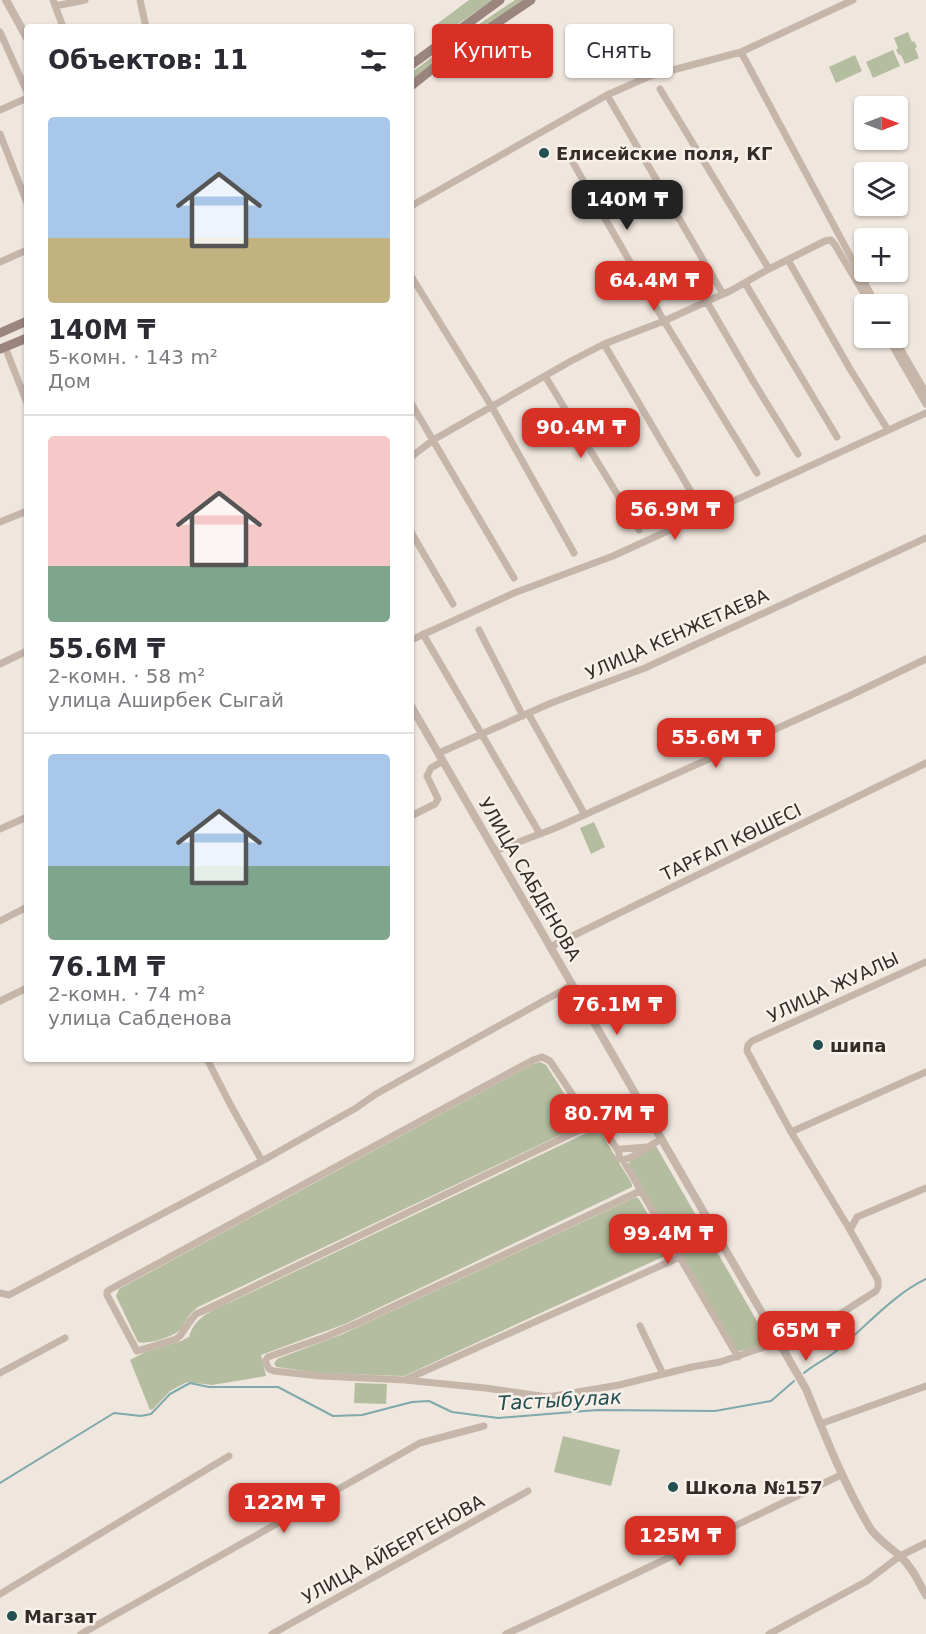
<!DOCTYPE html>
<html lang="ru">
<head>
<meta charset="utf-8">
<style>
	body { margin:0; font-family:"DejaVu Sans",sans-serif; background:#f2f2f3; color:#2b2b33; height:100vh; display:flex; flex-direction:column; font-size:22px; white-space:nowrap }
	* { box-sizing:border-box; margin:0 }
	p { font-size:20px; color:#7c7c81 }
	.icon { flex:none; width:33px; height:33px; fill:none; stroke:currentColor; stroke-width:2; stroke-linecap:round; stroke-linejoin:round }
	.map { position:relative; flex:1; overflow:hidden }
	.sheet { position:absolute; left:24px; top:24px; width:390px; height:1038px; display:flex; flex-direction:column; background:#fff; border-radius:6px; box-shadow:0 2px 4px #0004 }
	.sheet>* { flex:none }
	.hud { position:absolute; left:432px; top:24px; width:404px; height:54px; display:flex; gap:12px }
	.needle { width:39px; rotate:90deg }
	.tools { position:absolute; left:854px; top:96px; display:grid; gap:12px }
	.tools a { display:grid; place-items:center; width:54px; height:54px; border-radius:6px; background:#fff; box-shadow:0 2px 4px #0004; font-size:30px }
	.price { position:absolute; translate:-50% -51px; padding:0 14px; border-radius:12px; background:#d93025; color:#fff; font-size:20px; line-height:39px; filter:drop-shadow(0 2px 3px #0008) }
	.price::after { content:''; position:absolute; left:50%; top:36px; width:18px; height:14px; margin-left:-9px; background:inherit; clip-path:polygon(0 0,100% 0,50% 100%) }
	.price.current { background:#222; color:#fff }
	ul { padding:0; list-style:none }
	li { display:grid; align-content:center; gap:12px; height:318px; padding:0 24px }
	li+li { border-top:2px solid #e1e1e2 }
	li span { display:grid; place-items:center; height:186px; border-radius:6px; color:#555 }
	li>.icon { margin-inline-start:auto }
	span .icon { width:108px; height:108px; fill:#fffc; stroke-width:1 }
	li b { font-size:26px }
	h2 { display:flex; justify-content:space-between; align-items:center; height:72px; padding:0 24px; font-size:26px }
	.chip { padding:0 21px; border-radius:6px; background:#fff; box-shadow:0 2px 4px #0004; font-size:21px; line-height:54px }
	.chip.current { background:#d93025; color:#fff }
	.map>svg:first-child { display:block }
	.green { fill:#b4bd9f }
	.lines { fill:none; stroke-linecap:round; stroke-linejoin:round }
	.stream { stroke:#7fa9aa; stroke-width:2 }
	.minor { stroke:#c6b6aa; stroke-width:7 }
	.tertiary { stroke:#c6b6aa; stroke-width:8 }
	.secondary { stroke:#9a867c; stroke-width:9 }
	.poi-dot { fill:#235052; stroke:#f8f1e9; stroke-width:2 }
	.labels { text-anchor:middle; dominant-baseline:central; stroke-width:5; stroke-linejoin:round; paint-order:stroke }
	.poi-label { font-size:18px; font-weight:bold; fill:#352c29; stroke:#f8f1e9; text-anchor:start }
	.street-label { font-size:18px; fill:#352c29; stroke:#f8f1e9 }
	.water-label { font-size:20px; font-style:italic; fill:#235052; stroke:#f8f1e9 }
</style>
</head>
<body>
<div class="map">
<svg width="926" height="1634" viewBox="0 0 926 1634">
	<rect width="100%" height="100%" fill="#efe6dd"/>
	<path class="green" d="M469,0H493L445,33L437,24Z
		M515,0H524L411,81V73L448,45Z
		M908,32L912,42L914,41L917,47L915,48L919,58L905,64L901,55H899L896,50L898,48L894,38Z
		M893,50L900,66L873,78L866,62Z
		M855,55L862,71L836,83L829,67Z
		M594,822L605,847L591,854L580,828Z
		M540,1062L546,1065L582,1121L583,1123L581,1125L198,1307C187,1315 187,1321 180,1330C173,1337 147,1345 138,1342L116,1296L119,1289L533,1064Z
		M595,1129L600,1131L632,1184V1187L345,1324L261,1355L266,1376L212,1385L187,1382L170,1391L153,1409L150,1410L130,1360L145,1352L181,1341L189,1337C195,1315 216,1309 235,1300Z
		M656,1146L769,1342L746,1350L738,1351L736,1348L630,1166L629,1163L630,1161Z
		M636,1197L639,1199L669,1250V1254L404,1376L320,1373L277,1367L274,1364L277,1359L343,1334Z
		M355,1383L387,1384L386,1404L354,1403Z
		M563,1436L620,1450L611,1486L554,1472Z"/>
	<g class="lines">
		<path class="stream" d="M804,1373C813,1365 825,1360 835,1352C865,1328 891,1296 926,1279
			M0,1483L114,1413L141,1416L151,1414L170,1394L190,1383L209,1387H278L333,1416L362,1415L412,1402L429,1401L452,1412L498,1418L597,1410L715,1411L771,1401L794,1381"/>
		<path class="minor" d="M53,0L63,27
			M140,0L146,27
			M55,6L85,0
			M0,32L27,92
			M741,52L853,0
			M660,89L769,269
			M607,95L723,294
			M0,110L27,98
			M0,134L27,203
			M568,154L664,321L757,473
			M411,206L607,95L650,76L741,52L876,304
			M788,260L850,369L888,430
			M0,262L27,250
			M411,276L492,407L574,553
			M745,283L837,437
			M707,302L753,381L798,454
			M888,338L926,404
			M894,338L926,393
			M604,344L697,502
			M5,347L27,403
			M545,376L639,530
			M411,403L514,578
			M411,457L433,440L571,361L604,344L664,321L732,290L769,269L825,241L831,240L835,245L870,304
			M0,522L27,511
			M411,532L453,604
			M479,630L523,716
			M423,634L540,834
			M411,640L514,593L613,556L926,413
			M0,664L27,651
			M528,713L585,815
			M439,753L551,703L645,668L926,538
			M411,816L435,804L438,799L427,776L431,768L443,761
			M0,829L27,817
			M495,851L553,829L849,696L926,659
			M0,921L27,907
			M550,947L926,763
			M0,1001L27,988
			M207,1059L230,1104L262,1161
			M592,1124L203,1311L196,1314L191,1320L180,1336L176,1339L137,1351L107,1295V1292L109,1290L533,1060L542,1057L550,1061L592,1124C604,1126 612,1142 619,1152
			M791,1132L926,1072
			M647,1147L621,1149L619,1152V1158L623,1160L738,1357
			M623,1160C637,1157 649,1145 662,1139
			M640,1191L360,1322L325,1337L268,1357L265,1361L269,1369L274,1371L320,1376L405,1380L485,1388L548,1397L619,1385L692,1367L720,1362L779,1342
			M850,1230L791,1132L747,1051L748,1045L752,1041L926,962
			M0,1293L9,1295L262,1161L356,1108L376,1094L565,989L571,984
			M640,1326L663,1374
			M784,1350L876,1291L878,1287V1280L850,1230L857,1217L926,1188
			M0,1373L65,1338
			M407,1379L678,1258
			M820,1424L926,1386
			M0,1594L229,1456
			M81,1634L420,1443L484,1426
			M272,1634L528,1491
			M506,1634C619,1583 729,1528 841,1475
			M769,1634L867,1581L900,1556L926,1543"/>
		<path class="tertiary" d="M6,0L27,38
			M411,706L806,1389C825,1436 844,1484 870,1528C878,1540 890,1547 900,1556C912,1567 918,1581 926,1595"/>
		<path class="secondary" d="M411,65L500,0
			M411,86L450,55L531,0
			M0,333L27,321
			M0,349L27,338"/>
	</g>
	<g class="poi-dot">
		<circle cx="544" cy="153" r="6"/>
		<circle cx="818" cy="1045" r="6"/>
		<circle cx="673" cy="1487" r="6"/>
		<circle cx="12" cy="1616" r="6"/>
	</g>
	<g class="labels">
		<g class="poi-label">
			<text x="556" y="153">Елисейские поля, КГ</text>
			<text x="830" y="1045">шипа</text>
			<text x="685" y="1487">Школа №157</text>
			<text x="24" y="1616">Магзат</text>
		</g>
		<g class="street-label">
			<text transform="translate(677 634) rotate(-24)">УЛИЦА КЕНЖЕТАЕВА</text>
			<text transform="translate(731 842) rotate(-26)">ТАРҒАП КӨШЕСІ</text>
			<text transform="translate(530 879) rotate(60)">УЛИЦА САБДЕНОВА</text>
			<text transform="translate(833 987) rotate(-25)">УЛИЦА ЖУАЛЫ</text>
			<text transform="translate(393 1549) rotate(-29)">УЛИЦА АЙБЕРГЕНОВА</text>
		</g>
		<g class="water-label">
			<text transform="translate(560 1400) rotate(-3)">Тастыбулак</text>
		</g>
	</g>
</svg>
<div class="tools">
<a><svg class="needle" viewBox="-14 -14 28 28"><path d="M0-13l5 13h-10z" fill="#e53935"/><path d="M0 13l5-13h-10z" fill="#7c7c81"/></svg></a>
<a><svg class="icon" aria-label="layers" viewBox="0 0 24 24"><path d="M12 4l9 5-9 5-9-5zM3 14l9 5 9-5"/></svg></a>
<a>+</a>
<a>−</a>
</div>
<b class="price current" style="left:627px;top:231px">140M ₸</b>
<b class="price" style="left:654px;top:312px">64.4M ₸</b>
<b class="price" style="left:581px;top:459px">90.4M ₸</b>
<b class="price" style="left:675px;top:541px">56.9M ₸</b>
<b class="price" style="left:716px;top:769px">55.6M ₸</b>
<b class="price" style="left:617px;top:1036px">76.1M ₸</b>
<b class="price" style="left:609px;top:1145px">80.7M ₸</b>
<b class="price" style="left:668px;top:1265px">99.4M ₸</b>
<b class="price" style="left:806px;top:1362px">65M ₸</b>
<b class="price" style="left:284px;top:1534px">122M ₸</b>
<b class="price" style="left:680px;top:1567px">125M ₸</b>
<div class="hud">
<a class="chip current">Купить</a>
<a class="chip">Снять</a>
</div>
<section class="sheet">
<h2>Объектов: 11<svg class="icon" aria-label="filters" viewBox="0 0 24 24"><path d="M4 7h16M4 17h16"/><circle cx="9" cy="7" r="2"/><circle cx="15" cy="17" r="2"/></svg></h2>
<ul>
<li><span style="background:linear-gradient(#a9c7e8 65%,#c2b280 0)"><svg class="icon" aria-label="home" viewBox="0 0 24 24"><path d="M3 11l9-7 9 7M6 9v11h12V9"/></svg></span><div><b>140M ₸</b><p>5-комн. · 143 m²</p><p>Дом</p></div></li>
<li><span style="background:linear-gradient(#f6c9c9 70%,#7fa58c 0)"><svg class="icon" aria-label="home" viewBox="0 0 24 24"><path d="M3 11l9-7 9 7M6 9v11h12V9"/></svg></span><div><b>55.6M ₸</b><p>2-комн. · 58 m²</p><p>улица Аширбек Сыгай</p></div></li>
<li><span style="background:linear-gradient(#a9c7e8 60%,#7fa58c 0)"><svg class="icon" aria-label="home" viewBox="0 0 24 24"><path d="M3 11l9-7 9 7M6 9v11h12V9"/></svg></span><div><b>76.1M ₸</b><p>2-комн. · 74 m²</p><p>улица Сабденова</p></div></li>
</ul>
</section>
</div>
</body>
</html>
